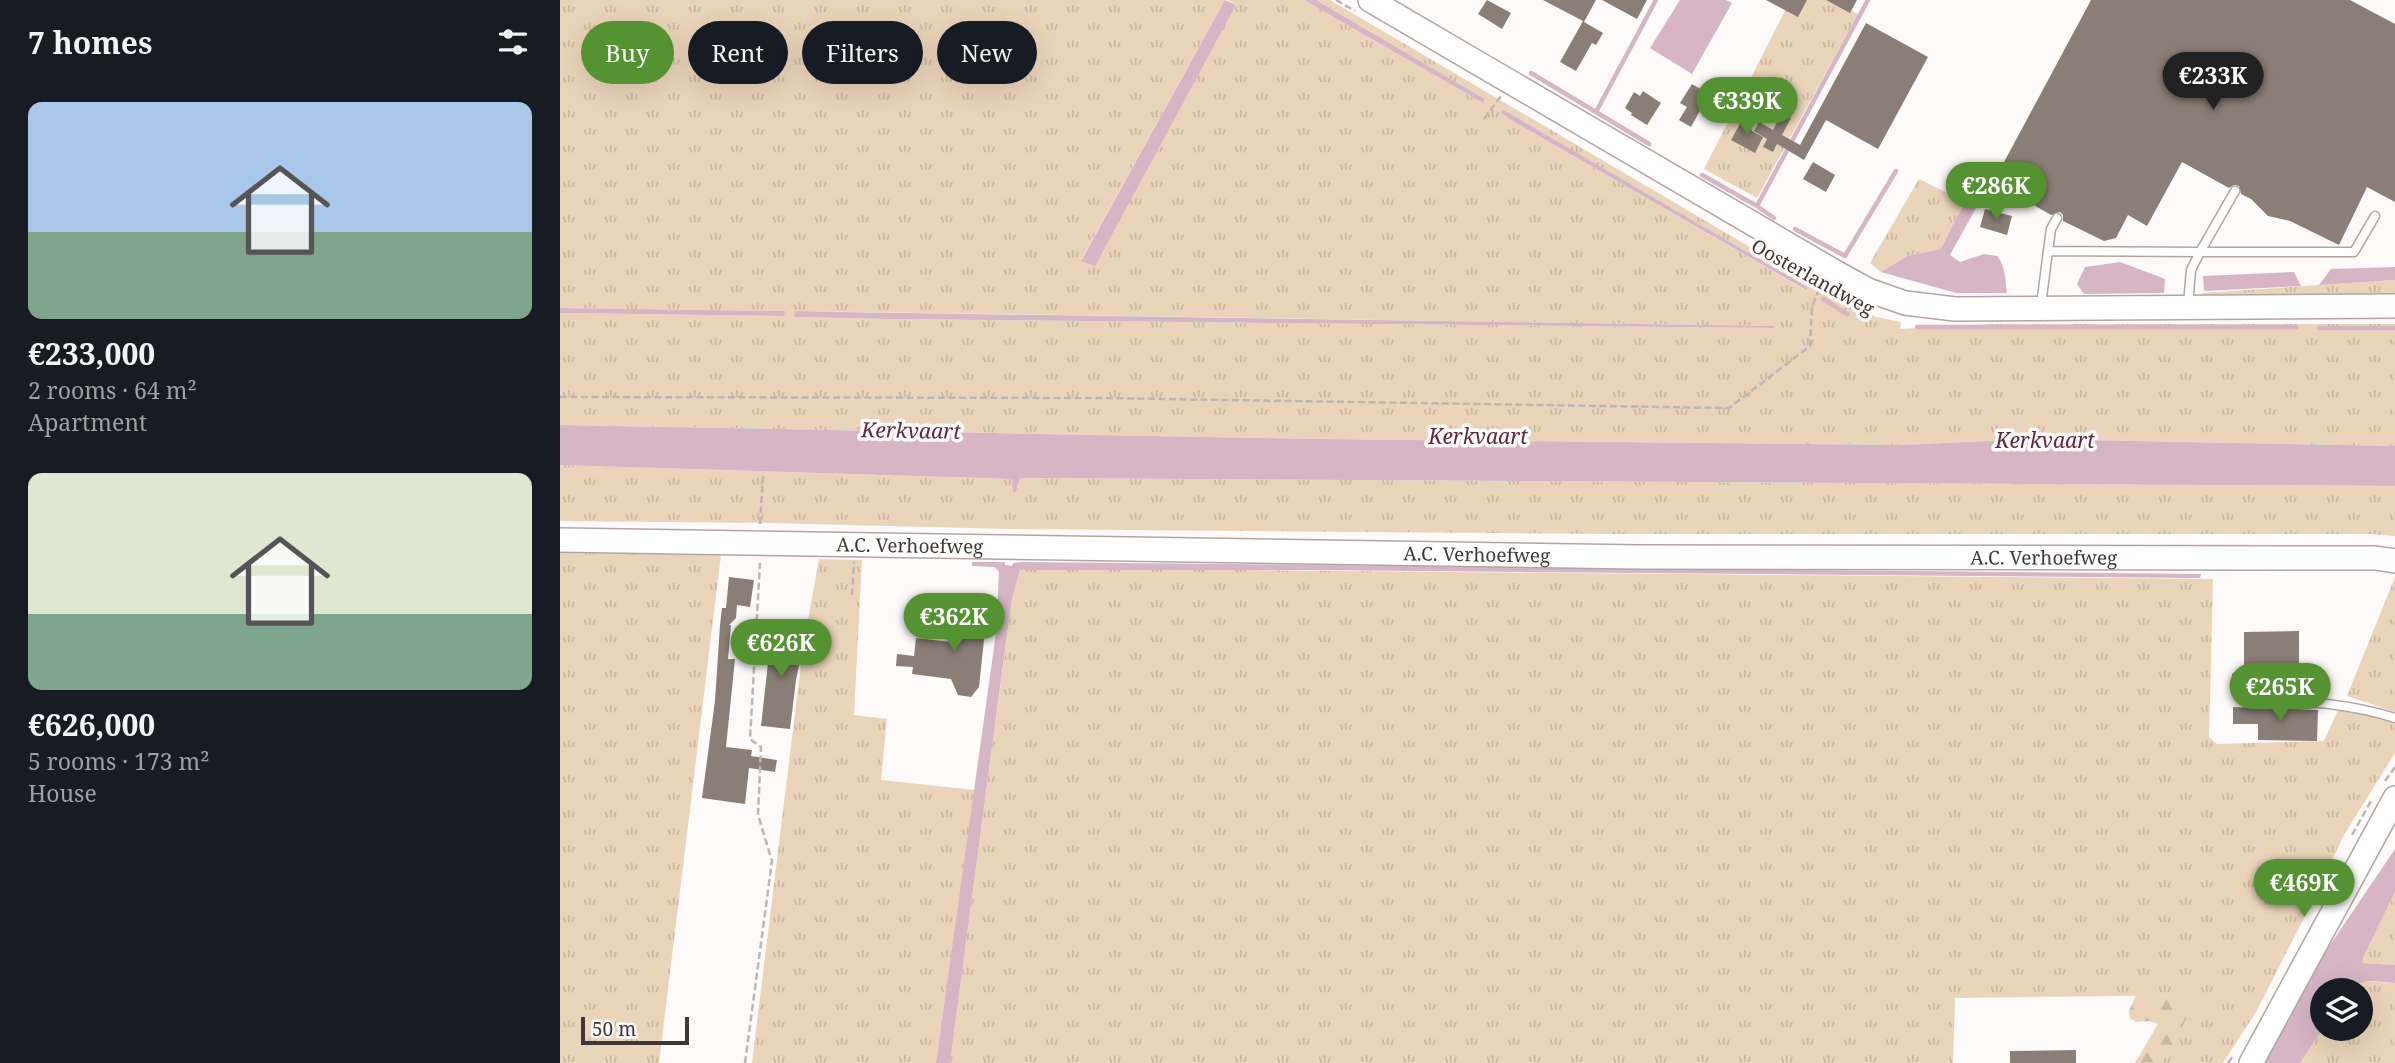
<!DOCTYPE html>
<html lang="en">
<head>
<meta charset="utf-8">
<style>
	body { margin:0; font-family:"Noto Serif",serif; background:#20242c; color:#f1f3f6; height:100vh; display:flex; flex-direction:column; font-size:26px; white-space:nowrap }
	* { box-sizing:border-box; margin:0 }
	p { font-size:23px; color:#9ea1a6 }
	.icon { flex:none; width:38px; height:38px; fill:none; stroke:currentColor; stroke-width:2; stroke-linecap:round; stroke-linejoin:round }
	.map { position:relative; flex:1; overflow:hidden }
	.details { display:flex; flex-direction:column; background:#171b24; width:560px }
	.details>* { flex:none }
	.guide { position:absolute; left:21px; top:21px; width:665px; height:63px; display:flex; gap:14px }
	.tools { position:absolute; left:1750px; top:978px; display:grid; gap:14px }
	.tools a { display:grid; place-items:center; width:63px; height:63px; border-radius:50%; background:#171b24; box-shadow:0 7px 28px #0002; font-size:35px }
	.scale { position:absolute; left:21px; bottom:18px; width:108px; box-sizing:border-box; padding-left:7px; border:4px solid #3e3736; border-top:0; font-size:19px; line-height:24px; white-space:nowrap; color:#3e3736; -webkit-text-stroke:5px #fdfaf9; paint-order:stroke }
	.price { position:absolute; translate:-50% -60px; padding:0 16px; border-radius:24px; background:#549232; color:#fff; font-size:23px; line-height:46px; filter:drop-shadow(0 2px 4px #0008) }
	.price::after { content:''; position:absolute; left:50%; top:42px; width:21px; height:16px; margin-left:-10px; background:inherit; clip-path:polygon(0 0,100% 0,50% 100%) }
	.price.on { background:#222; color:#fff }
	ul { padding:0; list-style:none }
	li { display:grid; align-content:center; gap:14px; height:371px; padding:0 28px }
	li span { display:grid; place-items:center; height:217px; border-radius:14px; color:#555 }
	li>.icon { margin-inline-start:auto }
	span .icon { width:126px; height:126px; fill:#fffc; stroke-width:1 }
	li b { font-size:30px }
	h2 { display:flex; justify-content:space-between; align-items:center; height:84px; padding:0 28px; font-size:30px }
	.chip { padding:0 24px; border-radius:32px; background:#171b24; box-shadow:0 7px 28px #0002; font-size:24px; line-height:63px }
	.chip.on { background:#549232; color:#fff }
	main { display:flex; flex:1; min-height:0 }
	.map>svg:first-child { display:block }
	.grass { fill:url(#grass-tufts); fill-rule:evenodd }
	.forest { fill:url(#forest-firs) }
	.water { fill:#d6b5c5 }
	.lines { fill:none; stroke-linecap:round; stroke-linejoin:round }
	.stream { stroke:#d6b5c5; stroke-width:4.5 }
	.building { fill:#8b7e76 }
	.lane-casing { stroke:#b5a5a2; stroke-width:11 }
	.secondary-casing { stroke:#b5a5a2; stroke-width:26 }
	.path { stroke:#bbb7b6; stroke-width:2.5; stroke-dasharray:7 3.5; stroke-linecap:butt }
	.lane { stroke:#fff; stroke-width:8 }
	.secondary { stroke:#fff; stroke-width:23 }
	.labels { text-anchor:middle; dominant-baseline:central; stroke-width:7; stroke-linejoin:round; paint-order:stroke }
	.street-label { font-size:19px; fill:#3e3736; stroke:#fdfaf9 }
	.water-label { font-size:21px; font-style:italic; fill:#582b43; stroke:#fdfaf9 }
</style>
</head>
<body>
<main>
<section class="details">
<h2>7 homes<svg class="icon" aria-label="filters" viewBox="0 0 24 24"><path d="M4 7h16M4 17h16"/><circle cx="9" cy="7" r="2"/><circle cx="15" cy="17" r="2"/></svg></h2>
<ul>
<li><span style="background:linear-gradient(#a9c7e8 60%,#7fa58c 0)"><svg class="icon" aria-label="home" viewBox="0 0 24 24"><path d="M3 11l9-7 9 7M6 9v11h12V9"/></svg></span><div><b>€233,000</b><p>2 rooms · 64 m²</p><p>Apartment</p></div></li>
<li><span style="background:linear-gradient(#dfe7d0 65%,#7fa58c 0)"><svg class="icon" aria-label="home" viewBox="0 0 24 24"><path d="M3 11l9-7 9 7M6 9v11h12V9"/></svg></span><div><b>€626,000</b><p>5 rooms · 173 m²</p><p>House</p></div></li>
</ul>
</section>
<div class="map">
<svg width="1835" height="1063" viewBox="0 0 1835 1063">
	<defs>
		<pattern id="grass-tufts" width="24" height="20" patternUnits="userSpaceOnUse" patternTransform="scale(1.75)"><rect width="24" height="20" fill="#ead4ba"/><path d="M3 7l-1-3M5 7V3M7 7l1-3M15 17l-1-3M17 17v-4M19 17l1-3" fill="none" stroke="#cab7a0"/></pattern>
		<pattern id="forest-firs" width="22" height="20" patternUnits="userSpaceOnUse" patternTransform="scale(1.75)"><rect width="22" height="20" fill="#ead4ba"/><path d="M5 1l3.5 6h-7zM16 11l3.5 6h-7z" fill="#cab7a0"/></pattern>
	</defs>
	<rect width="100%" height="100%" fill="#fdfaf9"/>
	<path class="grass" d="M0,0H665L521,260L534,265L676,5L668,0H744L923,103L925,99L756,0H770L1258,287L1316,317L1341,322L1340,329L1431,324H1835V446L1471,439L1341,445L759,439L0,425V313L224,316V311L0,308ZM944,110L1247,287L1245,290L956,123L942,114ZM236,311L1214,326H1215L1214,328L326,319L235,317Z
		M1242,0H1273L1298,14L1197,198L1144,169L1227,7Z
		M1359,179L1406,202L1396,218L1381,249L1347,256L1321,272L1310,263Z
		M1835,280V300L1643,299L1642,293Z
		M0,465L452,479L453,491L456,492L460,478L1835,486V536L1812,534H1049L450,529L210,523L0,521Z
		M0,553L161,555L99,1063H0Z
		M259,559L302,560L294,715L327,719L321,780L415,790L376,1063H192L243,648Z
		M466,568L1653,579L1649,737L1657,744L1764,741L1778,710L1819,716L1835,724V753L1784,835L1744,918L1696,1012L1663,1063H1602L1639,995L1395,998L1393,1063H390L452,599L460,570Z
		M1835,577V712L1787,696Z
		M1835,892V965L1803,963V958Z
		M1803,981L1835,983V1063H1740L1763,1029H1801V990H1789L1795,984Z"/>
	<path class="forest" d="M1640,994L1602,1063H1575L1598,1024L1589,1021L1576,1022L1570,1018L1569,1011L1576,995Z"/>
	<path class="water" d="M665,0L676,5L535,266L521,261Z
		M744,0H756L925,99L923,103Z
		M1120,0H1166L1172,3L1132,74L1090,48Z
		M944,110L1247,287L1246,290L956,123L941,113Z
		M1424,173L1432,179L1390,255L1400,262L1424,254L1437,256C1446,266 1445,281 1447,293H1396L1321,272L1347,256L1381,249L1396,218Z
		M1560,262L1605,279L1604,293L1524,294L1517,284L1525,267Z
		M1835,267V280L1759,285L1771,269Z
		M1734,272L1741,286L1644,291L1643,276Z
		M0,308L225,311L224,316L0,313Z
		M235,311L283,312L1215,326L1214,328L326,319L234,317Z
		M0,425L759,439L1341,445L1471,439L1835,446V486L460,478L456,492H453L452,479L0,465Z
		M412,562H445V565L452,566L453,563L463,562L1641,574L1640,578L750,570H460L452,599L445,650L390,1063H376L436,633L439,572L435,567L412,566Z
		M1835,849V892L1803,958V963L1835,965V983C1818,982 1801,977 1789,990H1762L1763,1029L1740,1063H1697L1745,982Z"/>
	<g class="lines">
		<path class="stream" d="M971,73L1036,112L1096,0
			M1036,112L1089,144
			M1142,175L1197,206L1308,0
			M1197,206L1214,218
			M1235,229L1285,256L1336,171
			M1263,299L1287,314
			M1357,327H1736
			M1759,328H1835"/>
	</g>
	<path class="building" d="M927,0L951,13L942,29L918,14Z
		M983,0H1036L1024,22L1043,33L1036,45L1032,43L1016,71L1000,62L1023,21Z
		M1042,0H1087L1077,19Z
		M1206,0H1247L1238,17Z
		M1266,0H1297L1290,13Z
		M1531,0H1790L1835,24V202L1807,187L1779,245L1730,221L1708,216L1691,199L1681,194L1679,186L1674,185L1669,188L1622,162L1587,226L1568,215L1556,238L1544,241L1503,221V215L1500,212L1491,215L1444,188L1433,209L1422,203Z
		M1306,23L1368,57L1318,149L1266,120L1244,160L1217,144L1213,152L1203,147L1207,139L1194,131L1199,122L1213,130L1222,113L1231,118L1222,135L1240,145Z
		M1132,84L1142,90L1139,95L1144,99L1142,104L1143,105L1131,127L1119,120L1127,107L1120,103Z
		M1083,91L1101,103L1087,125L1071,115L1072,113L1065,108L1074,92L1080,96Z
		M1189,121L1192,131L1203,137L1195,153L1171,140L1180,124Z
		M1253,162L1275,175L1266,192L1243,179Z
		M1425,209L1452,216L1447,235L1420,227Z
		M169,577L194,580L190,607L177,605L176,618L169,625H171L168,659H175L166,747L192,750L191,756L217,760L215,772L189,768L185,804L142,798L155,701L160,625L162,608H166Z
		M406,599L428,602L419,687L411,697L398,695L391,679L352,674L353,667L336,666L337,654L354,656L356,638L400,643Z
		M1739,631V667H1758V696L1702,693L1697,696L1696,701L1672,687V674L1684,667V632Z
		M206,632L245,636L236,680L230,729L201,726L210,645L205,644Z
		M1673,707L1758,710L1757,741L1698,740V724H1673Z
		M1516,1050V1063H1450V1051Z"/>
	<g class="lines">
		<defs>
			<path id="lane" d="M1675,191L1640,252H1794L1815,216
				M1488,251L1491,229L1497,218
				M1481,305L1488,251L1640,252L1631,270L1628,305
				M1702,700C1747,701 1791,704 1835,718"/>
			<g id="secondary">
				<path d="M810,0L1277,273L1308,290L1345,303L1395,309L1835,306"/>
				<path id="s1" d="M0,540L1078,557L1815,558L1835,561"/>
				<path d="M1691,1063L1835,798"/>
			</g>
		</defs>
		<use href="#lane" class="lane-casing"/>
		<use href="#secondary" class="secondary-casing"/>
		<path class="path" d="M776,0L795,11
			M924,119L941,96
			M0,397L541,398L1169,408L1250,346L1252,306L1261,285
			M200,524L203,476
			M292,595L294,562
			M1825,781L1835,767
			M1792,835L1811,801
			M185,1063L212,861L198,815L201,747L190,739L200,563
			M1668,1063L1673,1056"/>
		<use href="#lane" class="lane"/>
		<use href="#secondary" class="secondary"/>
	</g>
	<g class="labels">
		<g class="street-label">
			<text transform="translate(1253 277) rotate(29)">Oosterlandweg</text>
			<text stroke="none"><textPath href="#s1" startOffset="350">A.C. Verhoefweg</textPath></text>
			<text stroke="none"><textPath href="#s1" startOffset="917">A.C. Verhoefweg</textPath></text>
			<text stroke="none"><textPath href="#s1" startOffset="1484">A.C. Verhoefweg</textPath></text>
		</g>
		<g class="water-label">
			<text transform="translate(351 430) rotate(1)">Kerkvaart</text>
			<text x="918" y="436">Kerkvaart</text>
			<text x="1485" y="440">Kerkvaart</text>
		</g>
	</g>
</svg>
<div class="tools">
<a><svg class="icon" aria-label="layers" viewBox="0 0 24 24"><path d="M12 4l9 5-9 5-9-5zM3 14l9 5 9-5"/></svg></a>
</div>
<div class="scale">50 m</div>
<b class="price on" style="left:1653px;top:112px">€233K</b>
<b class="price" style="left:1187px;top:137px">€339K</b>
<b class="price" style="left:1436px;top:222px">€286K</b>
<b class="price" style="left:394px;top:653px">€362K</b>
<b class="price" style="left:221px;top:679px">€626K</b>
<b class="price" style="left:1720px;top:723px">€265K</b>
<b class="price" style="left:1744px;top:919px">€469K</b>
<div class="guide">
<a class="chip on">Buy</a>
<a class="chip">Rent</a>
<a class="chip">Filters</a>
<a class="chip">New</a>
</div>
</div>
</main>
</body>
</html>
